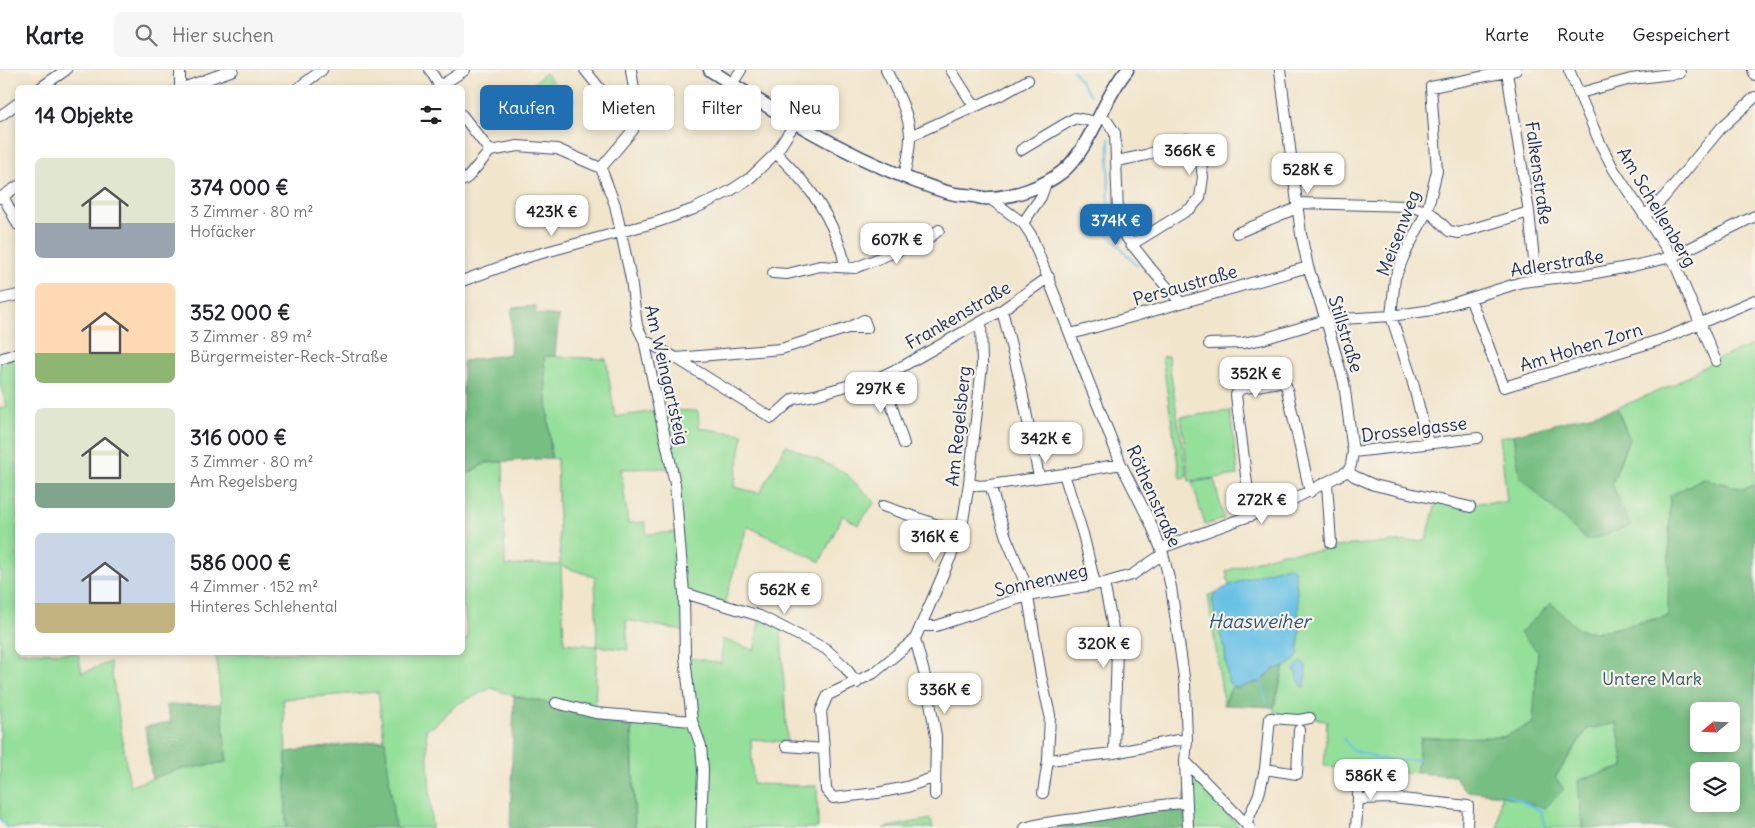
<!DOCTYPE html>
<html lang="de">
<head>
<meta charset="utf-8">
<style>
	body { margin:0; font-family:Delius,sans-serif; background:#f6f6f6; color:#202124; height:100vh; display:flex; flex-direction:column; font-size:19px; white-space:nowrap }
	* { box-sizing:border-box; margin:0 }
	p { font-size:16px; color:#757577 }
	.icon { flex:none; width:28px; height:28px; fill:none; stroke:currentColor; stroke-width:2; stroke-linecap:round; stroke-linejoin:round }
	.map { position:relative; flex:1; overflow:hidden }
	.details { position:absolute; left:15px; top:15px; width:450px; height:570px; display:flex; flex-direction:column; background:#fff; border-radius:8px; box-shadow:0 2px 8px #0003 }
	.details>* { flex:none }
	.hud { position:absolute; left:480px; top:15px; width:475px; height:45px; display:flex; gap:10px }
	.needle { width:32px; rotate:251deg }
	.buttons { position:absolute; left:1690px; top:632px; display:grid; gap:10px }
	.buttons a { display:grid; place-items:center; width:50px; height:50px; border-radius:8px; background:#fff; box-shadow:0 2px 8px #0003; font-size:25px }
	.price { position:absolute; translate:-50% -42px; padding:0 11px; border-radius:10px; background:#fff; color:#222; font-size:16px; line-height:32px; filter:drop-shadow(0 1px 2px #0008) }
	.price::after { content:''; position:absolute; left:50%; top:30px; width:15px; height:11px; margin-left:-8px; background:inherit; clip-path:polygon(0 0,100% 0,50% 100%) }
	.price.selected { background:#1f6fb2; color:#fff }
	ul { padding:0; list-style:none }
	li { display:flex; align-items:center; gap:15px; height:125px; padding:0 20px }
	li span { display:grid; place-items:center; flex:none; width:140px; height:100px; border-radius:8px; color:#555 }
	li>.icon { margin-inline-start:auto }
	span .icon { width:60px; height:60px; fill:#fffc; stroke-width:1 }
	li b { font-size:21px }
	h2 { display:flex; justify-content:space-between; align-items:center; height:60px; padding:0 20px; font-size:21px }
	.chip { padding:0 18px; border-radius:8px; background:#fff; box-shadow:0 2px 8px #0003; font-size:18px; line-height:45px }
	.chip.selected { background:#1f6fb2; color:#fff }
	header { display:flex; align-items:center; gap:30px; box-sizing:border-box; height:70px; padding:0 25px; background:#fff; border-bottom:1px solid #e0e0e0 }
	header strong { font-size:24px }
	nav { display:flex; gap:28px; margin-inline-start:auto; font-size:18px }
	.search { width:350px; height:45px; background:#f6f6f6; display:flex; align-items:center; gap:12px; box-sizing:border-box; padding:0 18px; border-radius:8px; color:#757577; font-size:19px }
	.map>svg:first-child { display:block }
	.green { fill:#94df9a; stroke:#58877c; fill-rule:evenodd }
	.forest { fill:#77be82; stroke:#497670; fill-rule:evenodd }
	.water { fill:#67c1e5; stroke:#4178a2 }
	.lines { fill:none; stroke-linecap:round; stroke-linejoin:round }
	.stream { stroke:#67c1e5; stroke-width:2 }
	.minor-casing { stroke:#3b4a6e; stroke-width:12 }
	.major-casing { stroke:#3b4a6e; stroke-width:15 }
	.minor { stroke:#fff; stroke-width:10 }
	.major { stroke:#fff; stroke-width:12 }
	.labels { text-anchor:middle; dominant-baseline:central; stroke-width:4.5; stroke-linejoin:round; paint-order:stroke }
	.street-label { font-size:18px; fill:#1b2f5e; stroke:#f7f3e8 }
	.park-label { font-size:18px; fill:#395b6d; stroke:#f7f3e8 }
	.water-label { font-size:19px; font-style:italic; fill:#2e5480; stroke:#f7f3e8 }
</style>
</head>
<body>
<header>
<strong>Karte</strong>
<div class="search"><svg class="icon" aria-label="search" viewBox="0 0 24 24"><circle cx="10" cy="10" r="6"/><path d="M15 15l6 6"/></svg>Hier suchen</div>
<nav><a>Karte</a><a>Route</a><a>Gespeichert</a></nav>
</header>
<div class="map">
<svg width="1755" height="758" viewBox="0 0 1755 758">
	<rect width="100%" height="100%" fill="#f7f3e8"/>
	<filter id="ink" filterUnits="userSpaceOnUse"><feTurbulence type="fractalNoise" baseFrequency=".02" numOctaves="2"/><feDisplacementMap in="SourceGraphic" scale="10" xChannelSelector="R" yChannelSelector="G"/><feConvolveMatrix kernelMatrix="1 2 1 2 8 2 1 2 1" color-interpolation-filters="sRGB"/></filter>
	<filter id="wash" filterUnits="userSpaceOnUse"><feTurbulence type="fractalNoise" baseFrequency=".0096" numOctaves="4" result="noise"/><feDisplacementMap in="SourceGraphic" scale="20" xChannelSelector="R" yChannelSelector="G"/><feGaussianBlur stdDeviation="1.12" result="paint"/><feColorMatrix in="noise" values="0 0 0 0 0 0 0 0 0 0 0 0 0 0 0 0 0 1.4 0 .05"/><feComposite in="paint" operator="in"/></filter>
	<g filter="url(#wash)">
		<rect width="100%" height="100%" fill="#f1e5cc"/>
		<path class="green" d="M545,3L566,26L568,24L574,29L569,37L562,32L541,50L519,26Z
			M1755,274V415L1743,419L1703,408L1670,426L1668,546L1599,562L1579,560L1521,563L1538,581L1534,653L1503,667L1421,668L1416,703L1324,696L1327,652L1313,647L1274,645V637L1284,597C1302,588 1299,577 1300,559L1233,515L1229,516L1226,501L1281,483L1321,481L1328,478L1350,475L1426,470L1436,433L1507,432L1500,367L1513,365L1521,407L1629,456L1612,414L1629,368L1617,338L1673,315L1715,290Z
			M544,286L606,289L615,347L662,340L698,341L699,358L743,364L734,417L760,423L786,375L844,402L875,432L858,455L843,445L820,492L747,456L724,535L684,523L685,561L626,550L628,580L597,576L595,643L514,626L491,618L457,634L434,656L426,659L432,758H395L378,622L283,629L286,682V758H7L0,749V338L7,336L0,314V292L17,287L18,582L78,583L82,603L110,592L130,716L177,700L227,692L216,583L462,582L463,570L468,569L464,536H462L463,406L486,393L503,392L505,496L534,494L560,495L557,389L551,388ZM672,398L679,462L647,464L645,452L628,453L621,399ZM561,496L595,507L597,576L564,573Z
			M1168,286L1187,407L1180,408L1162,287Z
			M1230,341L1238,405L1189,411L1181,347Z
			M1214,409L1224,449L1205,455L1192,412Z
			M1216,523L1213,527V535L1225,581L1228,611L1232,616L1224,635L1208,525Z
			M760,546L781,558L787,672L751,669L753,714L817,716L818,758H635L632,647L692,651L685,587L721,593L722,569L754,580Z
			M1617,653L1624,697L1579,710L1582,758H1498L1501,725L1545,738L1555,708L1587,659Z
			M1191,704L1240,758H1194Z
			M931,749L933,758H883Z"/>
		<path class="forest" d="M536,236V244L559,246L555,286H544L551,388L486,393L463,406V291L510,284L512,238Z
			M1616,338L1629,367L1612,414L1630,456L1587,471L1520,407L1513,365Z
			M1703,408L1743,419L1755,415V758H1582L1578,710L1624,697L1617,653L1587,659L1555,707L1564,719L1545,738L1501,725L1468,721L1461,716L1455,706L1416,703L1421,668L1503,667L1533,653L1538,582L1520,563L1551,533L1579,560L1599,562L1668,546L1670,426ZM1699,641H1731V674H1699ZM1699,701H1731V734H1699Z
			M1284,597L1274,637L1224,635L1232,616L1237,618L1261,611L1274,599Z
			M514,626L600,643V650L631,656L635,758H510Z
			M221,634L227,692L177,700L152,708L145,657L171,652L166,635Z
			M385,670L395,758H286V682Z
			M1191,704L1194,758H1032L1182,736Z"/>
		<path class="water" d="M1287,496L1295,500L1300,559L1298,586L1292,593L1284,597L1274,599L1261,611L1237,618L1232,616L1228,611L1225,581L1213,535C1213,531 1212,527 1216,524C1228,512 1270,502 1287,496Z
			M1301,592L1306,595L1305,617H1302L1294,599Z"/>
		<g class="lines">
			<path class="stream" d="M1073,0L1090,25
				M1109,68L1108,164L1137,196
				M1261,611L1267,633
				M1344,669L1352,680L1377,688L1397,691L1419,689
				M1506,724L1540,740L1547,758
				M0,749L7,758"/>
		</g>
	</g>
	<g filter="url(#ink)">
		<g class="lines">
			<defs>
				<path id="minor" d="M430,0L441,18
					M585,0L633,60
					M886,0C896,20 910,44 910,67C910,80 907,93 904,106
					M951,0L974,36
					M1280,0L1301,164L1308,197L1326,250L1344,313L1353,382L1351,395L1348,401
					M1569,0L1600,73L1614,100L1672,187L1716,291
					M1753,0L1755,5
					M1507,2L1529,142L1536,209
					M732,14L741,0
					M40,18L66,0
					M180,18V0
					M183,18L233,0
					M298,18L322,0
					M437,18L465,0
					M1580,23L1631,9L1680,3
					M462,45L490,81
					M0,46L18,33
					M1099,46L1107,51L1115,63L1118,143L1123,163L1152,200L1181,233
					M910,66L1005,23L1028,10
					M1021,80L1075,48L1096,52
					M776,83C805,112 823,133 838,171C841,180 845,188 844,197
					M1117,91L1146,85L1186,69L1193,71L1200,86L1203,107L1200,128L1191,138L1131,175
					M601,98L615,135L631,209L637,256L644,270L675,414L684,523L685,587L692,651L701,676L703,700L701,758
					M462,111L468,107L490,81L518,76L557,79L601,98L633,60L635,25L631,0
					M3,126L18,155
					M0,128L18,116
					M989,128L1023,153L1031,165L1121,394L1151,454L1163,484L1171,517L1185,614L1187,671L1185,691L1188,758
					M1297,133L1408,136L1427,141L1433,145L1449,161L1459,163L1529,142
					M1645,146L1664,127L1721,58L1755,27
					M1023,153L1041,127L1046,113
					M1237,163L1297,138
					M773,203L787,204L820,196L855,198L929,168L939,160
					M462,211L531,186L657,152L694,139L730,121L750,108L776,83L795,53
					M1470,228L1504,317L1663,269L1755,230
					M0,229L18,225
					M1002,240L1019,307L1039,407
					M1071,264L1308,197
					M644,270L676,288L772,348L793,329L815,325L882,306L905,295L1002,240L1049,207
					M1209,274L1243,273L1263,269L1326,250L1391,246L1432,240L1522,212L1590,204L1633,196L1672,187L1755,146
					M676,288L781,279L848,258L864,250L867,258H848
					M0,289L18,283
					M882,306L904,374
					M1428,373L1413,313L1391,246L1395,208L1404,186L1427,141L1437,101L1431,17L1516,0
					M1353,382L1478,368
					M1348,401L1354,406L1374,415L1470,437
					M1064,404L1083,464L1095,514
					M969,413L979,416L990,415L1064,404L1121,394
					M1327,413L1331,473
					M990,415L1006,467L1026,515L1041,606L1050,645L1048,690L1043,723
					M883,436L961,463
					M1251,446L1236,325L1240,319L1279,312L1286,315L1310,422
					M1161,478L1288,432L1348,401
					M1104,513L1117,578L1114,683
					M684,523L760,546L826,579L844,596L857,613
					M921,556H936L1027,526L1104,513L1132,505L1163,484
					M915,569L926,610L936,666L935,725
					M556,633L595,643L692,651
					M1299,660L1297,704L1265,699L1270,648L1299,650L1310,648
					M786,676L824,679L826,720L833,728L877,723L907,717L935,707
					M824,679L821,641L828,625L874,603L915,569L961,463L969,413L982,295L981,252
					M1048,690L1114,683L1178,670L1187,671
					M1185,691L1250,758
					M1358,729L1392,728L1468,736L1467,758
					M1246,754L1259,724L1265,699
					M1025,758C1046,751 1062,751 1083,748C1118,743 1152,734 1187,733
					M1356,758L1358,729V703"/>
				<path id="major" d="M710,0C775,42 840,82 912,110C926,115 940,121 955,124C961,125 968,125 974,126C979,127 984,129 989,128C1014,127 1043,117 1062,102C1090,80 1103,28 1127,0"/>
			</defs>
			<use href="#minor" class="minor-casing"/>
			<use href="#major" class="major-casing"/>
			<use href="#minor" class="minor"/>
			<use href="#major" class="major"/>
		</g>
	</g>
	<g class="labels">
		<g class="street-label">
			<text transform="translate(1539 103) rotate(82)">Falkenstraße</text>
			<text transform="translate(1657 137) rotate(59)">Am Schellenberg</text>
			<text transform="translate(1398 163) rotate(-69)">Meisenweg</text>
			<text transform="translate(1557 193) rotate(-9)">Adlerstraße</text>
			<text transform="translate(1185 215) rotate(-16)">Persaustraße</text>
			<text transform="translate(958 245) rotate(-30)">Frankenstraße</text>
			<text transform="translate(1346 264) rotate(73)">Stillstraße</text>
			<text transform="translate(1581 277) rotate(-17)">Am Hohen Zorn</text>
			<text transform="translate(667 305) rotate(77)">Am Weingartsteig</text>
			<text transform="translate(958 356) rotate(-84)">Am Regelsberg</text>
			<text transform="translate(1414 359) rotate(-7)">Drosselgasse</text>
			<text transform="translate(1154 426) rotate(66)">Röthenstraße</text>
			<text transform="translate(1041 510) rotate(-13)">Sonnenweg</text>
		</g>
		<g class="park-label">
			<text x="1652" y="608">Untere Mark</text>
		</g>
		<g class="water-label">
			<text x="1259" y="551">Haasweiher</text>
		</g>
	</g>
</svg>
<div class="buttons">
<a><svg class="needle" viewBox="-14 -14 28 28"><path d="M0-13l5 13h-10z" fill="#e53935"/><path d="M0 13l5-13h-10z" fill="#757577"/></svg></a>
<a><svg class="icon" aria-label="layers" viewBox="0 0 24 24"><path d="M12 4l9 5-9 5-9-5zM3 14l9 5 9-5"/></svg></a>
</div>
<b class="price" style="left:1190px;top:106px">366K €</b>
<b class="price" style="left:1308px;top:125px">528K €</b>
<b class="price" style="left:552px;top:167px">423K €</b>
<b class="price selected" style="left:1116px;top:176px">374K €</b>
<b class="price" style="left:897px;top:195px">607K €</b>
<b class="price" style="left:1256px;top:329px">352K €</b>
<b class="price" style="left:881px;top:344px">297K €</b>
<b class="price" style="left:1046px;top:394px">342K €</b>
<b class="price" style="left:1262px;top:455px">272K €</b>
<b class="price" style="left:935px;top:492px">316K €</b>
<b class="price" style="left:785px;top:545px">562K €</b>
<b class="price" style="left:1104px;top:599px">320K €</b>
<b class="price" style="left:945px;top:645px">336K €</b>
<b class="price" style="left:1371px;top:731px">586K €</b>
<div class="hud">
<a class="chip selected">Kaufen</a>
<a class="chip">Mieten</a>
<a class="chip">Filter</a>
<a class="chip">Neu</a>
</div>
<section class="details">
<h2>14 Objekte<svg class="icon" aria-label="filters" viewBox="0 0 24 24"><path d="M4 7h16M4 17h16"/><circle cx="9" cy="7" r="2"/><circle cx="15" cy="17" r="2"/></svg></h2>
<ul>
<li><span style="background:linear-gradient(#dfe7d0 65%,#9aa5b1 0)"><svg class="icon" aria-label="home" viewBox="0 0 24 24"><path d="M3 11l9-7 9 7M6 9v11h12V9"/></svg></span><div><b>374 000 €</b><p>3 Zimmer · 80 m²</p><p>Hofäcker</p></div></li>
<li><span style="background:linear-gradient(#ffd9b3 70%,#8fb573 0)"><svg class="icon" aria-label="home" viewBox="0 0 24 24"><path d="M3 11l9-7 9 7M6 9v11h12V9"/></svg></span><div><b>352 000 €</b><p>3 Zimmer · 89 m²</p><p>Bürgermeister-Reck-Straße</p></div></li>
<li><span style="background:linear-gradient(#dfe7d0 75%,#7fa58c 0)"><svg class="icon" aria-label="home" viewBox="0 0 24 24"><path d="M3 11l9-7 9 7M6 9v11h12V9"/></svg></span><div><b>316 000 €</b><p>3 Zimmer · 80 m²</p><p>Am Regelsberg</p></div></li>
<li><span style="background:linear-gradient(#c9d6e8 70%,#c2b280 0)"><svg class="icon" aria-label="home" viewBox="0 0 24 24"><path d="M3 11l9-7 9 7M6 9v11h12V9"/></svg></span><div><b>586 000 €</b><p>4 Zimmer · 152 m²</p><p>Hinteres Schlehental</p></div></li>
</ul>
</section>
</div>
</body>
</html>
